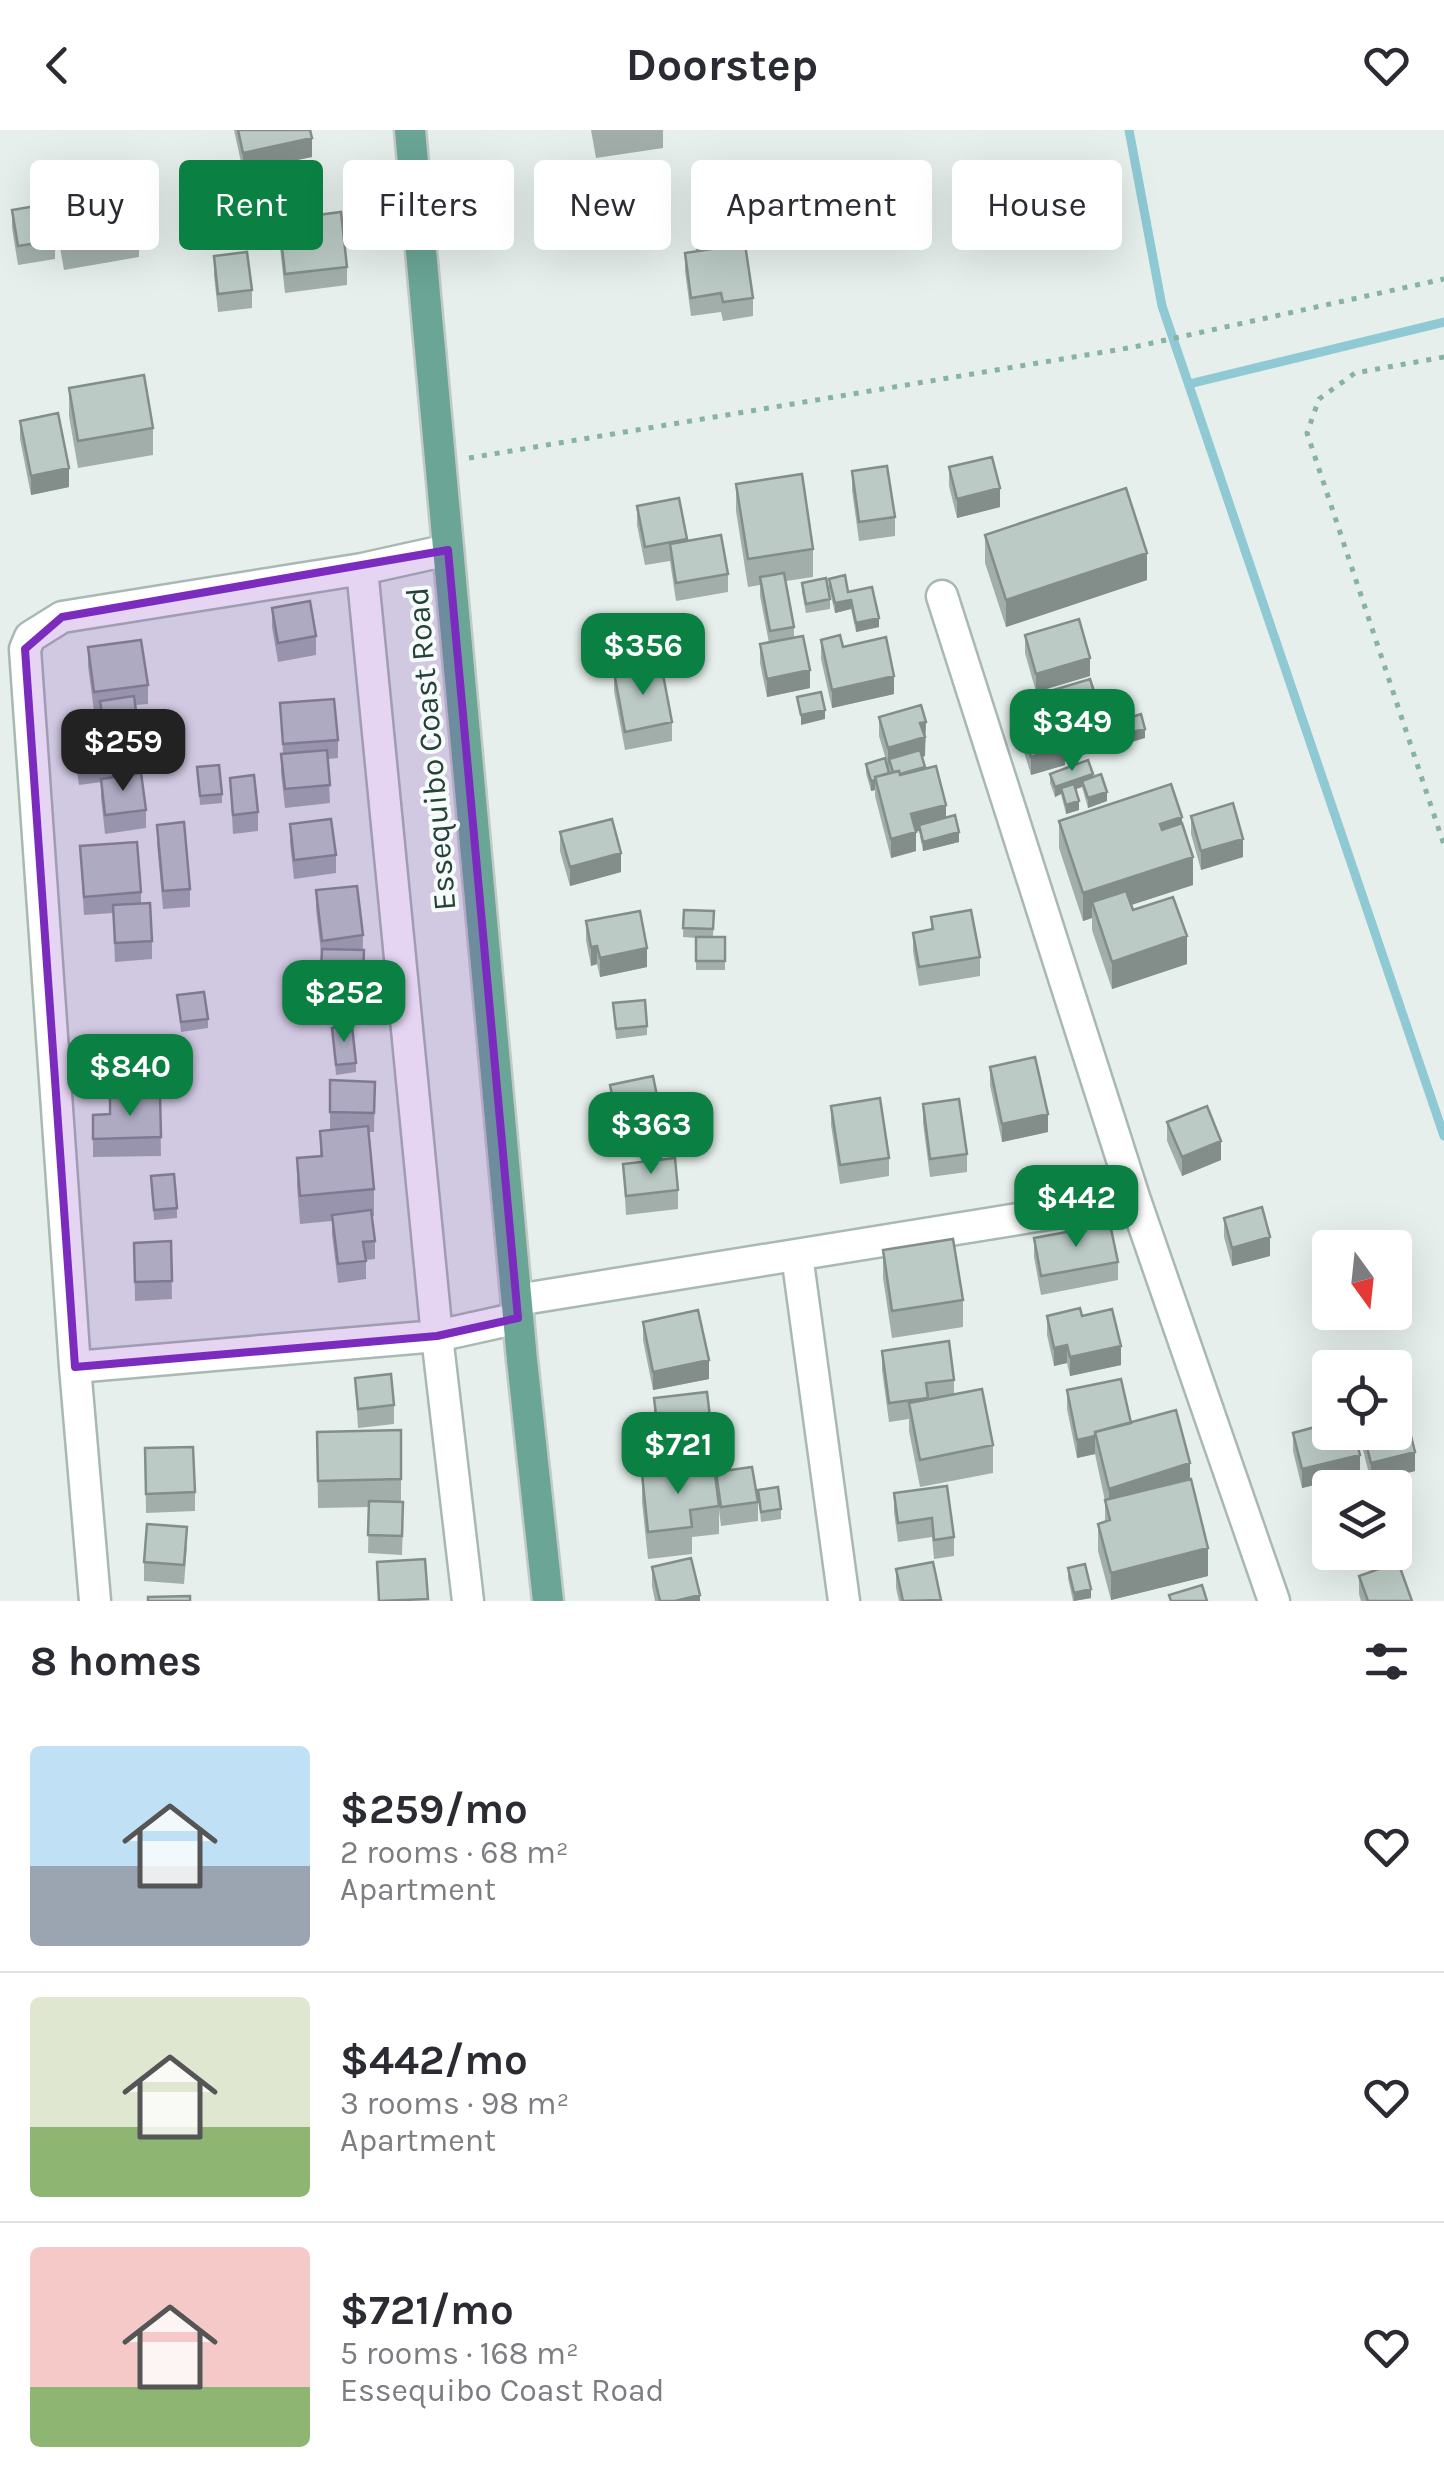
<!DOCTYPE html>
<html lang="en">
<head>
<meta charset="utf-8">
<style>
	body { margin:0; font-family:Karla,sans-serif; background:#f2f2f3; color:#2b2b33; height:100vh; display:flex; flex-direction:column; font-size:38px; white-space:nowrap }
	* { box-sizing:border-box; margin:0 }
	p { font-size:32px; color:#7c7c81 }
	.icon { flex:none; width:55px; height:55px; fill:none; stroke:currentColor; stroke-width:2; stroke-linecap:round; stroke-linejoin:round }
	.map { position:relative; height:1471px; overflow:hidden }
	.details { display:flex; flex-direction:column; background:#fff; flex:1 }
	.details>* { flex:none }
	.top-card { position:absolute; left:30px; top:30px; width:1385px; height:90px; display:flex; gap:20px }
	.needle { width:65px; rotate:165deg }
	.buttons { position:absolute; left:1312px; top:1100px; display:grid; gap:20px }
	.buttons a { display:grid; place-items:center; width:100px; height:100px; border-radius:10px; background:#fff; box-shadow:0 10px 40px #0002; font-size:50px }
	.price { position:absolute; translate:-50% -85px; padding:0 22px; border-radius:20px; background:#0b8043; color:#fff; font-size:32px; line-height:65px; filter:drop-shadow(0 2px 5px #0008) }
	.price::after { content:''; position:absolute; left:50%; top:60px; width:30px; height:22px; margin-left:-15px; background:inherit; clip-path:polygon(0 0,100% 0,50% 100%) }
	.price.current { background:#222; color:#fff }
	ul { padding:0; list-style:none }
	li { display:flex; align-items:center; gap:30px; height:250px; padding:0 30px }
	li+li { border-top:2px solid #e1e1e2 }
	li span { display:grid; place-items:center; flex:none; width:280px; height:200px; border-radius:10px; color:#555 }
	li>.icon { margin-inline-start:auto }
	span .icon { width:120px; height:120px; fill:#fffc; stroke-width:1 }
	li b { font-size:42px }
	h2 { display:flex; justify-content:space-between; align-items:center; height:120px; padding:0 30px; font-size:42px }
	.tag { padding:0 35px; border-radius:10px; background:#fff; box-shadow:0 10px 40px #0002; font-size:35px; line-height:90px }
	.tag.current { background:#0b8043; color:#fff }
	header { display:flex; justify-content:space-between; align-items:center; height:130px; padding:0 30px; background:#fff; font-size:45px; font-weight:700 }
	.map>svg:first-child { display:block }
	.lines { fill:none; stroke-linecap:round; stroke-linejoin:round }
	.stream { stroke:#8ec9d4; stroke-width:9 }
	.street-casing { stroke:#a8b8b2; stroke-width:35 }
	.primary-casing { stroke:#c2cac8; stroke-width:35 }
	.path { stroke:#86b3a5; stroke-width:5; stroke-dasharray:5 8; stroke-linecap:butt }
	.street { stroke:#fff; stroke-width:30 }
	.primary { stroke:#6aa596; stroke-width:30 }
	.wall { fill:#a1aea9 }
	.shaded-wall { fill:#838d89 }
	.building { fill:#bbcac4; stroke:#838d89; stroke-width:2.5 }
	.marked { fill:#7b2cbf; fill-opacity:0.2; stroke:#7b2cbf; stroke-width:8; stroke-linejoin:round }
	.labels { text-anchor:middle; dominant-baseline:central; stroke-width:8; stroke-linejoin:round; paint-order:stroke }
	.street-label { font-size:32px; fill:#24423a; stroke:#f7fbf9 }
</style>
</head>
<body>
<header><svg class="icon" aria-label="back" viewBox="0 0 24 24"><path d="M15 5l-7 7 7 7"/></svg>Doorstep<svg class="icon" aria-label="heart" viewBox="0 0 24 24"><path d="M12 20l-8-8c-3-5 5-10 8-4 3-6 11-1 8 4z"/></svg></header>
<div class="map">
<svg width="1444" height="1471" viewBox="0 0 1444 1471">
	<rect width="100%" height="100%" fill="#e6efeb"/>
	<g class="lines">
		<path class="stream" d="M1129,0L1162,176L1444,1006
			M1189,254L1444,192"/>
		<defs>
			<path id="street" d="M362,439L437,1206L468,1471
				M942,466L1135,1070L1274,1471
				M797,1125L844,1471
				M517,1170L1135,1070
				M75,1237L437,1206L518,1188
				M95,1471L75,1237L25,519L30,507L62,487L362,439L448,420"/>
			<path id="primary" d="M410,0L522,1230L548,1471"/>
		</defs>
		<use href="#street" class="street-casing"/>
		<use href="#primary" class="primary-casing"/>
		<path class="path" d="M1444,227L1355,243L1319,269L1307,303L1444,715
			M469,328L1134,217L1444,149"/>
		<use href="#street" class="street"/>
		<use href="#primary" class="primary"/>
	</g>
	<path class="wall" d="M234,0H310L312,27L243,41Z
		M591,0H663V18L596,28Z
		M263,38L310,63V81L266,86Z
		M55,61L139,99V127L64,140L55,89Z
		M12,80L55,110V129L18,135L12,98Z
		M279,90L347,137V155L285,163L279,108Z
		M695,108L753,168V186L723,191L721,182L691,186L685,141V123L696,121Z
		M214,126L252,160V178L218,182L214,145Z
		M69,258L153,298V325L78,338L69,286Z
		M20,291L69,357L31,365L20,309Z
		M949,337L1000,377L957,388L949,356Z
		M852,341L895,387V406L859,411L852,360Z
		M736,354L813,419V447L786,451L794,497V507L810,558L767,567L760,533V514L769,513L760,466V455L748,457L736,381Z
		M679,368L687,411L728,444V462L676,471L670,431L645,435L637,395V376Z
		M985,405L1147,450L1006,497L985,433Z
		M829,449L848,462L879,497L856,502L851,479L835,483L829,458Z
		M802,453L830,469V479L806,483L802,462Z
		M272,478L316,506V525L278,532L272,497Z
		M1025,505L1090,546L1036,562L1025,523Z
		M821,510L843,517L894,564L832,578L821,529Z
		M88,517L148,555V574L135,575L142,627L141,646L146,680V698L105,704L101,667V652L79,655L73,613V594L100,590V580L94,581L88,536Z
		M614,542L672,592V611L625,620L614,561Z
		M1050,561L1106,618L1066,630L1065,626V635L1031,645L1022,615V596L1052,586L1050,580Z
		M280,573L338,610V628L328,629L330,673L285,678L281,643V624H283Z
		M879,587L926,610L925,611V626L922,627L925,639L946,688L959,712L923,721L919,701L916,702V721L891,728L875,666V660L871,661L866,643V634L890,643L879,606Z
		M197,637L222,664V673L200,675Z
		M1050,644L1093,647L1107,671L1088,678L1082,657L1075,659L1079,680L1066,684L1061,664L1055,667L1050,653Z
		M230,648L258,682V701L233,704Z
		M1191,686L1243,727L1201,740L1191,704Z
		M1059,691L1182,694L1193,755L1131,775L1133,780L1187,834L1112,859L1092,800V788L1083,791L1059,718Z
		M290,694L336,725V743L294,749L290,713Z
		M157,695L190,759V777L163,779L157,713Z
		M560,702L621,742L570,756L560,721Z
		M80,716L141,762V773L152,811V829L115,832L113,783L84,785Z
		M316,760L363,805L362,887L320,886L321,822L316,779Z
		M684,780L714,781L713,807H725V840H696V808L683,807Z
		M931,787L980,827V846L919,856L913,821V803L931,800Z
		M586,791L647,837L600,847L597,834L591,836L586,810Z
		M177,865L208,889V898L181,902Z
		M613,873L647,896V905L616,909Z
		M332,898L356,933V942L336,945Z
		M104,918L102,955L80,953V944Z
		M990,937L1048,1002L1002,1012L990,955Z
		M330,950L375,952L374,1002H369L374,1059V1086H372L375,1111V1129L366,1130V1149L338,1153L332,1104V1091L300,1094L297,1056V1028L320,1026V1001L330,1000Z
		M610,955L660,981V1000L617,1008L610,973Z
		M160,966L161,1026L93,1027V985L110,984Z
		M923,974L967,1024V1042L930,1047L923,993Z
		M831,976L889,1028V1046L840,1054L831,995Z
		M1167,992L1221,1030L1182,1046L1167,1011Z
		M623,1034L678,1060V1079L626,1085Z
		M151,1046L177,1078V1088L154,1090Z
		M1224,1088L1270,1126L1232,1136L1224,1107Z
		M1034,1108L1118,1132V1150L1041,1165L1034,1127Z
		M171,1111L172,1169L135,1171L134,1113Z
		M883,1120L963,1170V1197L892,1208L883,1148Z
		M1047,1186H1082L1121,1235L1070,1246L1067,1233L1054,1236L1047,1205Z
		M643,1192L709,1249L653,1260L643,1210Z
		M882,1221L954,1250V1264L993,1315V1343L920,1357L909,1301V1289L889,1292L882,1240Z
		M355,1248L394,1275V1294L358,1298Z
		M1067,1260L1131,1293L1190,1349L1208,1446L1111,1470L1098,1421V1394L1105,1392V1371L1095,1324L1077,1328L1067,1279Z
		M654,1268L712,1303V1321L659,1328L654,1287Z
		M401,1300V1372L403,1390L402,1425L368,1423L369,1377L318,1378L317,1302Z
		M1362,1302H1395L1415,1341L1371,1352L1362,1316Z
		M1293,1303L1360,1344L1302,1358L1293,1321Z
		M145,1318L195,1362V1381L146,1383Z
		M642,1344L716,1352L758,1372V1391L721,1396L719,1380V1404L692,1407V1424L648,1429L642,1372Z
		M947,1356L954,1407V1426L934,1429L932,1407L898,1412L894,1382V1363Z
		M758,1360L781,1379V1389L761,1392Z
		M187,1416L184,1454L144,1451V1432Z
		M652,1437L700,1471H655L652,1456Z
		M1068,1438L1091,1468L1073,1471L1068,1448Z
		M896,1439L941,1471H899L896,1458Z
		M1359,1446L1412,1471H1361L1359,1464Z"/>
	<path class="shaded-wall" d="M312,8V27L243,41V23Z
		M69,338V357L31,365V346Z
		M1000,358V377L957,388V369Z
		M1147,423V450L1006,497V470Z
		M851,470V479L835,483V473Z
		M879,488V497L856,502V493Z
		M1090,528V546L1036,562V544Z
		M810,540V558L767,567V549Z
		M894,546V564L832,578V560Z
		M825,580V589L801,595V585Z
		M926,592L925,626L891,636L889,629L888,637V618L920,593Z
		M1106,599V618L1066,630V612Z
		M1145,599V608L1129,613V603Z
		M1065,616V635L1031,645V627Z
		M1093,644V653L1082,651V657L1062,664L1061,658V664L1055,667V657Z
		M875,650V660L871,661V651Z
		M1107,662V671L1088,678V668Z
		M1079,671V680L1066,684V675Z
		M946,675V694L919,695V701L911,703V684Z
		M1182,687V714L1160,722V694Z
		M916,702V721L891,728V709Z
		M959,702V712L923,721V712Z
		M1243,709V727L1201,740V721Z
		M621,723V742L570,756V737Z
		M1193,727V755L1097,786L1092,772V788L1083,791V763Z
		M1187,806V834L1112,859V832Z
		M597,816V834L591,836V817Z
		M647,818V837L600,847V828Z
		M1048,984V1002L1002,1012V994Z
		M1221,1011V1030L1182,1046V1027Z
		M1270,1107V1126L1232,1136V1118Z
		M1067,1215V1233L1054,1236V1218Z
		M1121,1216V1235L1070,1246V1227Z
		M709,1230V1249L653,1260V1242Z
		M1095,1306V1324L1077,1328V1310Z
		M1415,1322V1341L1371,1352V1333Z
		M1360,1325V1344L1302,1358V1339Z
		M1190,1333V1360L1109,1386V1359Z
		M1208,1418V1446L1111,1470V1443Z
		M1091,1459V1468L1074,1471V1463Z
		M700,1465V1471H675Z"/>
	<path class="building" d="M238,0H310L312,8L243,23Z
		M307,35L310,63L266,67L263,38Z
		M130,48L139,99L64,113L55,61Z
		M48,74L55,110L18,116L12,80Z
		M341,82L347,137L285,144L279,90Z
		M739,99L742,114L698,121L695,108Z
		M745,114L753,168L723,172L721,163L691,168L685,123Z
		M247,122L252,160L218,164L214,126Z
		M144,245L153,298L78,311L69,258Z
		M58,283L69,338L31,346L20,291Z
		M992,327L1000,358L957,369L949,337Z
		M887,336L895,387L859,392L852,341Z
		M802,344L813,419L748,429L736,354Z
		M1126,358L1147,423L1006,470L985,405Z
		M679,368L687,409L645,417L637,376Z
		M721,405L728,444L676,453L670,414Z
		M784,443L794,497L770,501L760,447Z
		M845,445L848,462L872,457L879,488L856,493L851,470L835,473L829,449Z
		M826,448L830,469L806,474L802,453Z
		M310,471L316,506L278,513L272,478Z
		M1079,489L1090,528L1036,544L1025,505Z
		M840,505L843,517L886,507L894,546L832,560L821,510Z
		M803,506L810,540L767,549L760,514Z
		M141,510L148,555L94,562L88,517Z
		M661,534L672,592L625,602L614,542Z
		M1090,549L1106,599L1066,612L1050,561Z
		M821,562L825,580L801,585L797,567Z
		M134,566L142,627L79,636L73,594L103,590L100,571Z
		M334,569L338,610L283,614L280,573Z
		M921,575L926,592L920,593L925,607L888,618L879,587Z
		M1141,584L1145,599L1129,603L1125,589Z
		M1055,586L1065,616L1031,627L1022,596Z
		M327,620L330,655L285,659L281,624Z
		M920,620L925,637L900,644L899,641L893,642L889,629Z
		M885,628L889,643L875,647L876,650L871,651L866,634Z
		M1088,630L1093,644L1055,657L1050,644Z
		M219,635L222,664L200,666L197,637Z
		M936,636L946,675L911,684L916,702L891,709L875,647L899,641L900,645Z
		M141,643L146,680L105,685L101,649Z
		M1101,644L1107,662L1088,668L1082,651Z
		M254,645L258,682L233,685L230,648Z
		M1074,654L1079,671L1066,675L1061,658Z
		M1171,654L1182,687L1160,694L1162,700L1182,693L1193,727L1083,763L1059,691Z
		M1233,673L1243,709L1201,721L1191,686Z
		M955,685L959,702L923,712L919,695Z
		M331,689L336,725L294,730L290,694Z
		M612,689L621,723L570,737L560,702Z
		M184,692L190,759L163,761L157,695Z
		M137,712L141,762L84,767L80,716Z
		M357,756L363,805L322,811L316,760Z
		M1126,761L1133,780L1173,767L1187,806L1112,832L1092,772Z
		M150,773L152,811L115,813L113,775Z
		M684,780L714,781L713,799L683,798Z
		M971,780L980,827L919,837L913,803L933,799L931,787Z
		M640,781L647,818L600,828L597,816L591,817L586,791Z
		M696,807H725V831H696Z
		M322,819L364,820L362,869L320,868Z
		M204,862L208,889L181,892L177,865Z
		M645,870L647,896L616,899L613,873Z
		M352,896L356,933L336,935L332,898Z
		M82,917L104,918L102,945L80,944Z
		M1035,927L1048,984L1002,994L990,937Z
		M653,946L660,981L617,989L610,955Z
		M330,950L375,952L374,983L330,982Z
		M160,966L161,1007L93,1009V985L110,984V967Z
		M880,968L889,1028L840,1035L831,976Z
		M959,969L967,1024L930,1029L923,974Z
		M1207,976L1221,1011L1182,1027L1167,992Z
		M368,996L374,1059L300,1066L297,1028L322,1026L320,1001Z
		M675,1028L678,1060L626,1066L623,1034Z
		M174,1044L177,1078L154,1080L151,1046Z
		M1262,1077L1270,1107L1232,1118L1224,1088Z
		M371,1080L375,1111L363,1112L366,1131L338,1134L332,1085Z
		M1110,1094L1118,1132L1041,1146L1034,1108Z
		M953,1109L963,1170L892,1181L883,1120Z
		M171,1111L172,1151L135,1152L134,1113Z
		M1080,1178L1082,1186L1112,1179L1121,1216L1070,1227L1067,1215L1054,1218L1047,1186Z
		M698,1180L709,1230L653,1242L643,1192Z
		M949,1211L954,1250L926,1253L928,1268L889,1273L882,1221Z
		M391,1244L394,1275L358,1279L355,1248Z
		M1121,1249L1131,1293L1095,1302V1306L1077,1310L1067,1260Z
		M982,1259L993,1315L920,1330L909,1273Z
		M707,1262L712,1303L659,1310L654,1268Z
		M1176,1280L1190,1333L1109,1359L1095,1302Z
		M1406,1286L1415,1322L1371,1333L1363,1302H1395V1288Z
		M1330,1293V1302H1354L1360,1325L1302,1339L1293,1303Z
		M401,1300V1349L318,1351L317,1302Z
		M193,1317L195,1362L146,1364L145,1318Z
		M714,1336L719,1376L690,1380L692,1397L648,1402L642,1344Z
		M752,1337L758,1372L721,1377L716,1342Z
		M1191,1349L1208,1418L1111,1443L1098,1394L1110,1390L1105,1370Z
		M947,1356L954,1407L934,1410L932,1388L898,1393L894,1363Z
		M778,1357L781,1379L761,1382L758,1360Z
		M369,1371L403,1372L402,1406L368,1405Z
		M147,1394L187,1397L184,1435L144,1432Z
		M691,1428L700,1465L675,1471H660L652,1437Z
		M425,1429L428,1469L379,1471L377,1432Z
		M933,1432L941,1470L903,1471L896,1439Z
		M1398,1432L1412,1471H1368L1359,1446Z
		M1085,1434L1091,1459L1074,1463L1068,1438Z
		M1202,1455L1207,1471H1171L1169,1465Z
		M190,1466V1471H148V1467Z"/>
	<path class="marked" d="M448,420L518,1188L437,1206L75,1237L25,519L62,487Z"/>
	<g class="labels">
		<g class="street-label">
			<text transform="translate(431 619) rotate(-95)">Essequibo Coast Road</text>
		</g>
	</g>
</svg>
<div class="buttons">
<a><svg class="needle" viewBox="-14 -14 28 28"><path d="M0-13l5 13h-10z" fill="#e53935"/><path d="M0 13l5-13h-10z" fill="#7c7c81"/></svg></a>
<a><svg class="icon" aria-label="locate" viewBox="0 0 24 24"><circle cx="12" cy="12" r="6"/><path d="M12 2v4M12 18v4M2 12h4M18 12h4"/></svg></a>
<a><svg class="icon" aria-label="layers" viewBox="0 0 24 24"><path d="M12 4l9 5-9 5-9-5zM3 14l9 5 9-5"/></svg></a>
</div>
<b class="price" style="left:643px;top:568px">$356</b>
<b class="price" style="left:1072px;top:644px">$349</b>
<b class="price current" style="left:123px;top:664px">$259</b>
<b class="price" style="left:344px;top:915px">$252</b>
<b class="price" style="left:130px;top:989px">$840</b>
<b class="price" style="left:651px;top:1047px">$363</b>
<b class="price" style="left:1076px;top:1120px">$442</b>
<b class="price" style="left:678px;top:1367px">$721</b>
<div class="top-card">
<a class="tag">Buy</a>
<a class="tag current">Rent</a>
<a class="tag">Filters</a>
<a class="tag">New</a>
<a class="tag">Apartment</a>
<a class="tag">House</a>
</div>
</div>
<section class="details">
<h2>8 homes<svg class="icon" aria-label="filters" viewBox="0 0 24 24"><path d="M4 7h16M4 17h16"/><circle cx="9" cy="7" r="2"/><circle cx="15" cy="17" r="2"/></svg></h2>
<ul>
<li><span style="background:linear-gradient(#bfe0f5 60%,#9aa5b1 0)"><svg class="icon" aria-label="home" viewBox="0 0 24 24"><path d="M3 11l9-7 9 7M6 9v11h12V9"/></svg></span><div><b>$259/mo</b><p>2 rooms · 68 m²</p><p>Apartment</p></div><svg class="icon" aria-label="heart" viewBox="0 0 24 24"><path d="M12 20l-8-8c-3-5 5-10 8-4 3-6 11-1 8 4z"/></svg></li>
<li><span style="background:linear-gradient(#dfe7d0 65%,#8fb573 0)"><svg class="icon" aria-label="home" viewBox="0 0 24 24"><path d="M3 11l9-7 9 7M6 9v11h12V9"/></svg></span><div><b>$442/mo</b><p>3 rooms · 98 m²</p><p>Apartment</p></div><svg class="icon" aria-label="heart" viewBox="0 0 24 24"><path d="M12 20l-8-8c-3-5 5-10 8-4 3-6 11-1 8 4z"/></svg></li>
<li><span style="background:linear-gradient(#f6c9c9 70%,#8fb573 0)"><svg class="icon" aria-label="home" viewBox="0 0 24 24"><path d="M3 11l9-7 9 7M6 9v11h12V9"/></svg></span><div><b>$721/mo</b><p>5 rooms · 168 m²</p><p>Essequibo Coast Road</p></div><svg class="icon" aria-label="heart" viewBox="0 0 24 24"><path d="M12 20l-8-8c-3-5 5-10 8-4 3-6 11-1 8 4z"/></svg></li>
</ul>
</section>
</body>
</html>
